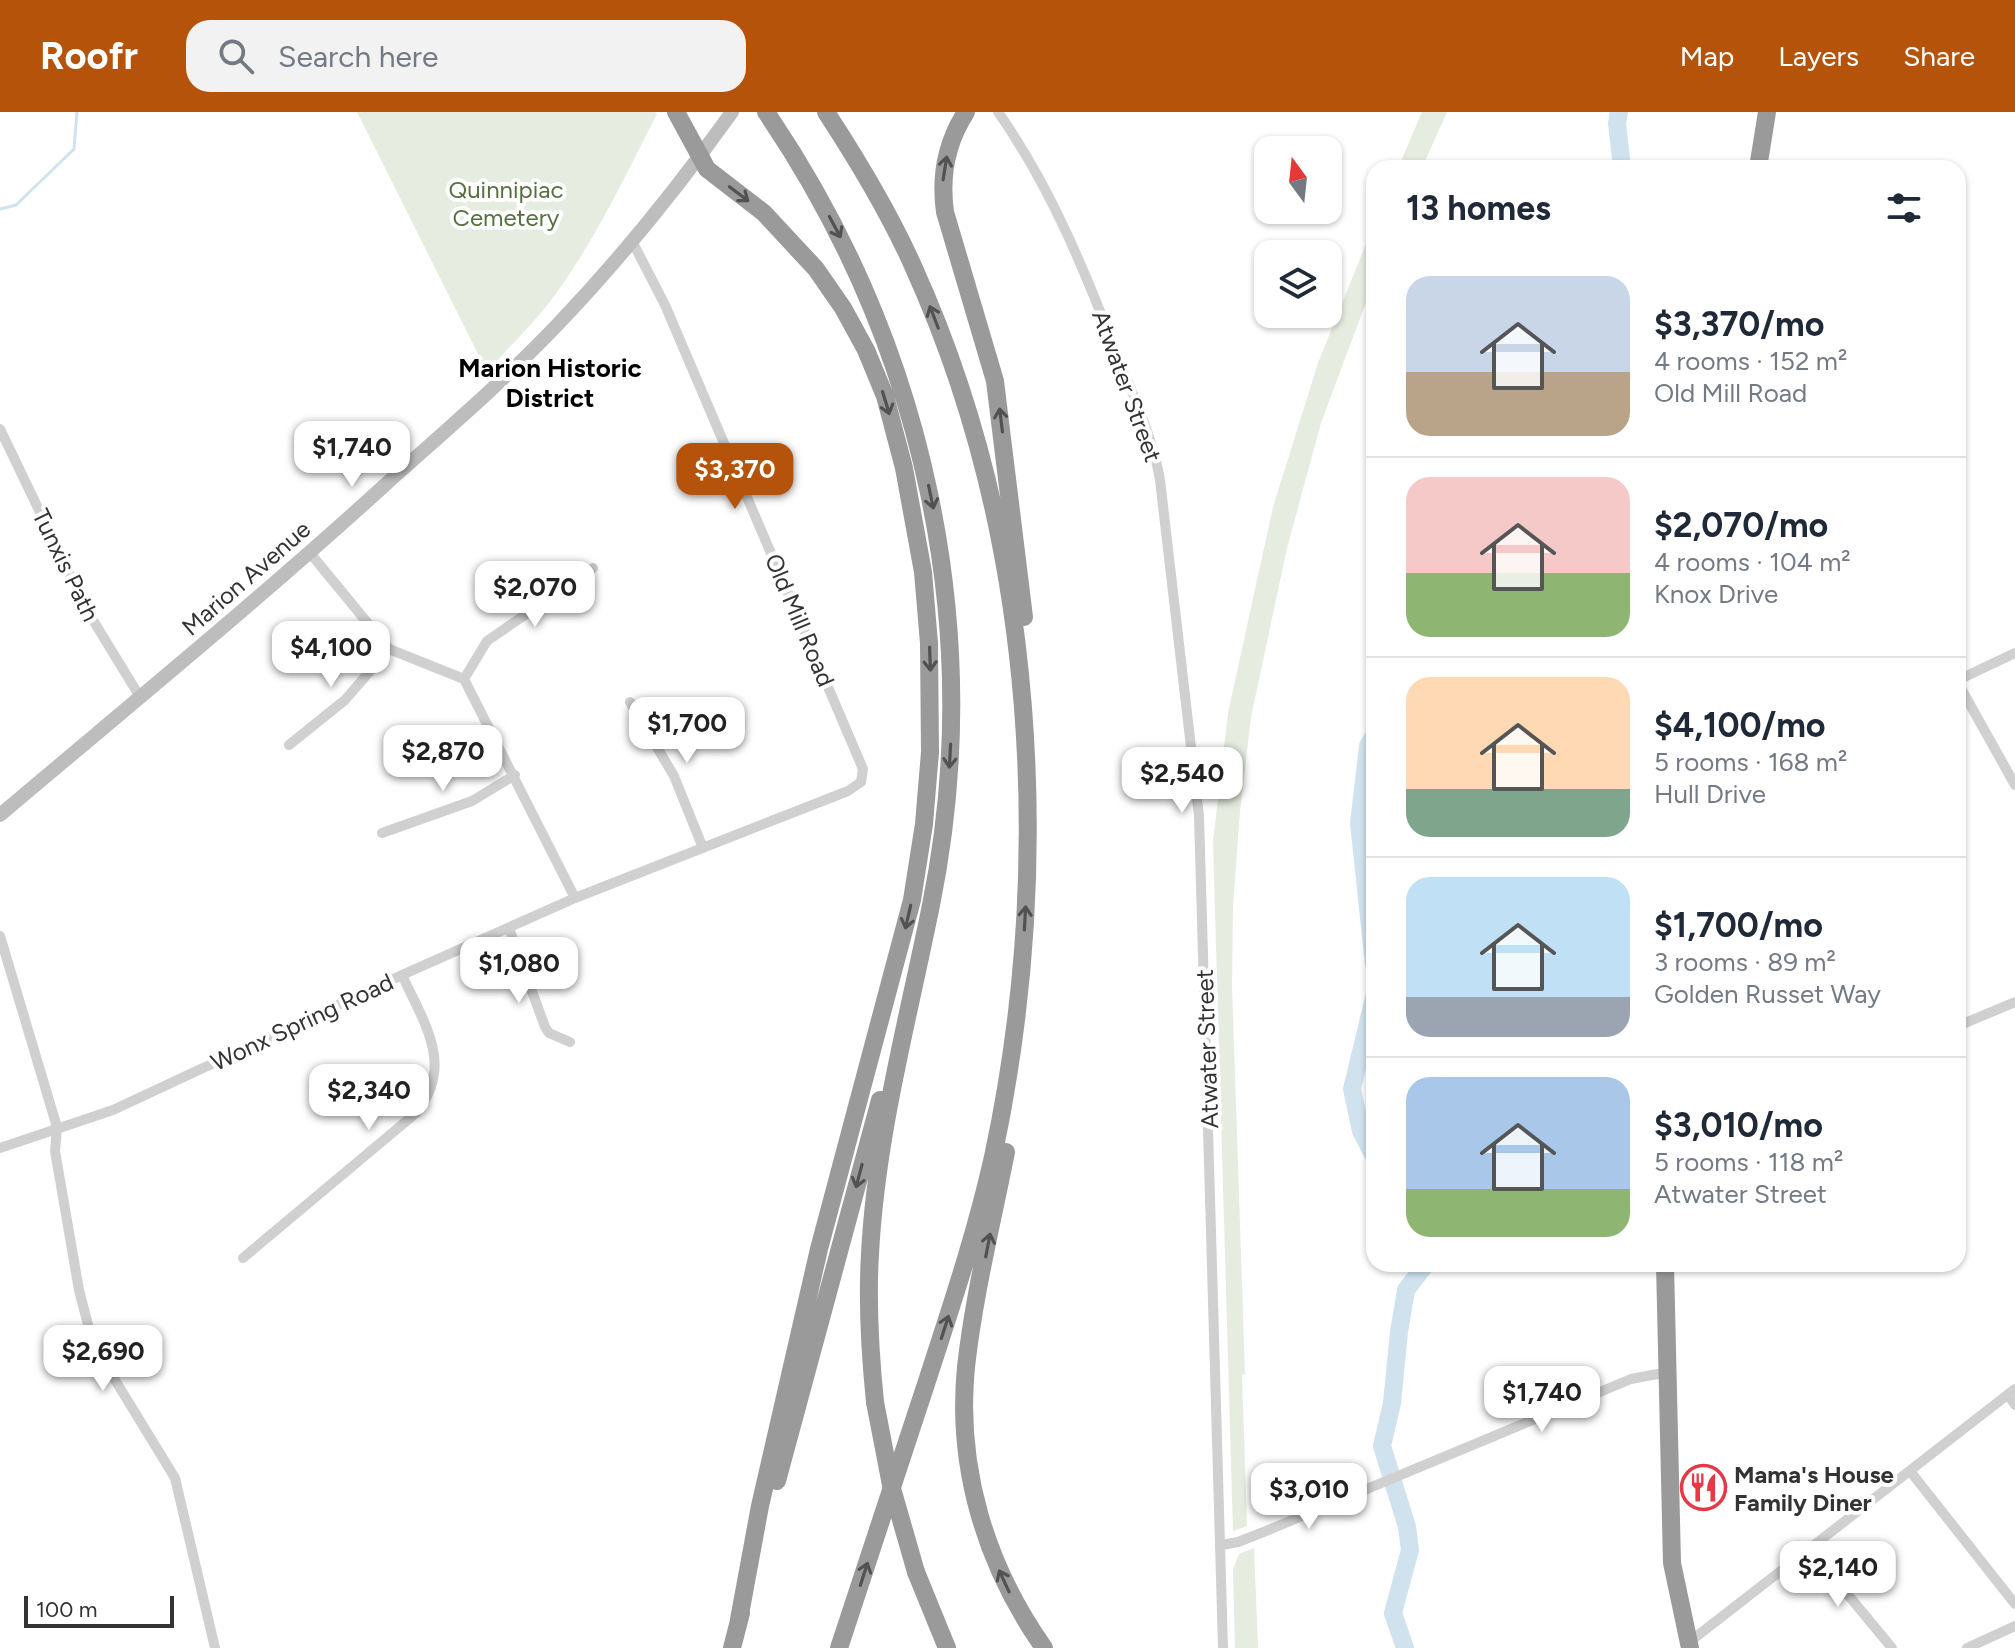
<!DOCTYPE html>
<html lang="en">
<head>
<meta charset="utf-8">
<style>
	body { margin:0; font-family:Figtree,sans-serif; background:#f2f2f3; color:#1f2937; height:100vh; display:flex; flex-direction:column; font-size:30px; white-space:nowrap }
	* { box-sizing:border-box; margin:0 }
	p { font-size:26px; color:#747a83 }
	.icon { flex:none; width:44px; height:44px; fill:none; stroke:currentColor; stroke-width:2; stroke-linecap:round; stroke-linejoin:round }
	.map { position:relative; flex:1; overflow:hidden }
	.panel { position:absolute; left:1366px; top:48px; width:600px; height:1112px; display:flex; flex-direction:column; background:#fff; border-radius:24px; box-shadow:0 2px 6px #0004 }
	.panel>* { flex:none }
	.needle { width:52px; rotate:345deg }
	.controls { position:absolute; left:1254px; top:24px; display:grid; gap:16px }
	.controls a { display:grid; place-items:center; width:88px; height:88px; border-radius:16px; background:#fff; box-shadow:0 2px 6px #0004; font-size:40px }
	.scale { position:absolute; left:24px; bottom:20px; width:150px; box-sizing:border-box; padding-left:8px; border:4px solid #333; border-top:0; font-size:22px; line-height:28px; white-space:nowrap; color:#333; -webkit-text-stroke:6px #fff; paint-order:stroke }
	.price { position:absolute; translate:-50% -68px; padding:0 18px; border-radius:16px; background:#fff; color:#222; font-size:26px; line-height:52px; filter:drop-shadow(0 2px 4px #0008) }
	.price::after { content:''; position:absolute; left:50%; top:48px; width:24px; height:18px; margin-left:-12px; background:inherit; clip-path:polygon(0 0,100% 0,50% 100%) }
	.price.selected { background:#b45309; color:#fff }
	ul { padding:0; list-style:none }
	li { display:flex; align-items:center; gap:24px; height:200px; padding:0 40px }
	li+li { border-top:2px solid #e0e1e3 }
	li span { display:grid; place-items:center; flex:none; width:224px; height:160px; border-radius:24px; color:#555 }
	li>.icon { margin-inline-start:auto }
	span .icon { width:96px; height:96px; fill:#fffc; stroke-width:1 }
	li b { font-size:34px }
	h2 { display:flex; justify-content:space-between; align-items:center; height:96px; padding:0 40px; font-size:34px }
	header { display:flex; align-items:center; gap:48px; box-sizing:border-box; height:112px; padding:0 40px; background:#b45309; color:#fff }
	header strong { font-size:38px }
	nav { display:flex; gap:44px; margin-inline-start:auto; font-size:28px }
	.search { width:560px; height:72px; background:#f2f2f3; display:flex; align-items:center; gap:20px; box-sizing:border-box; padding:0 28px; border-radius:24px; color:#747a83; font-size:30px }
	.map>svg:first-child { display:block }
	.green { fill:#e6ecdf }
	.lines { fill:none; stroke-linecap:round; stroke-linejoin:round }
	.stream { stroke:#cfe2ee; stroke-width:3 }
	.river { stroke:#cfe2ee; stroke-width:18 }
	.street { stroke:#d0d0d0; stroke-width:10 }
	.secondary { stroke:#bdbdbd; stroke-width:14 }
	.highway { stroke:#9a9a9a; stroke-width:18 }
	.highway-bridge { stroke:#9a9a9a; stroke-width:18 }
	.oneway { stroke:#525252 }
	.labels { text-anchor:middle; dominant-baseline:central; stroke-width:8; stroke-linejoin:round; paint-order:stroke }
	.park-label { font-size:24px; fill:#56703f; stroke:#fff }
	.street-label { font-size:24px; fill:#333; stroke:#fff }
	.poi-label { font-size:24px; font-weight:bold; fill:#333; stroke:#fff; text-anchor:start }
	.neighbourhood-label { font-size:26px; font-weight:bold; fill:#000; stroke:#fff }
</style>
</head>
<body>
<header>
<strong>Roofr</strong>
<div class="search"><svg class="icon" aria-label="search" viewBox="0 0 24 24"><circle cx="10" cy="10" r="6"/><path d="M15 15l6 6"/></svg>Search here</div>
<nav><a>Map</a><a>Layers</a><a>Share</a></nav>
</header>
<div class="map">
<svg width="2015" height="1536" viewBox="0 0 2015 1536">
	<rect width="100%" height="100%" fill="#fff"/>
	<path class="green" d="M357,0H655L657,2C624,66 593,133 549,191C530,215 507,237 487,260Z
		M1422,0H1447L1422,56H1398Z
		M1374,112V169L1321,311L1287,436L1251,605L1240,699L1233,794L1232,873L1245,1262L1242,1263L1247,1414L1233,1419L1213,730L1228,601L1273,395L1318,251Z
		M1254,1436L1258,1536H1235L1233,1457L1239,1442Z"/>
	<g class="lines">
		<path class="stream" d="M0,97L16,93L74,37L77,0"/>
		<path class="river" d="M1619,0L1617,11L1622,56
			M1374,624L1368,634L1359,711L1374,852
			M1374,886L1352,977L1361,1019L1374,1044
			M1405,1536L1393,1501L1410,1438L1407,1415L1382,1334L1392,1291L1399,1220L1406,1178L1426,1152"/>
		<path class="street" d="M998,0C1052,77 1085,160 1119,247C1134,286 1153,326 1160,368L1199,704L1223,1536
			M0,317L88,500L140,585
			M310,441L389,537L464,567L575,786
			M464,567L487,529L593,456
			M1958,568L2015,541
			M1958,571L2015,673
			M630,590L674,664L703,736
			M289,633L345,588L389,537
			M382,721L472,689L515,663
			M509,816L545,915L549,921L570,930
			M0,824L57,1015L55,1039L79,1178L93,1232L175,1366L215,1536
			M1958,914L2015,890
			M0,1036L113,998L402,863L575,786L848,679L861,670L863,657L665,193L632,129
			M243,1146L416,1001C455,954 424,911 402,863
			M2008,1283L2015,1293
			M1910,1359L2015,1492
			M1222,1433L1238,1430L1266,1419L1631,1267L1668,1260
			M1810,1437L1892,1536
			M1688,1531L2015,1277
			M1967,1536L2015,1514"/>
		<path class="secondary" d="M0,703C130,593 261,486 386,372C445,319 505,268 559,211C622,145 679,74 732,0"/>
		<path class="highway" d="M676,0L707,57L764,101L816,157L843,196L866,238L885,284L904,356L923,460L929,531L930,640L924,712L912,788L819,1137L760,1394L738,1513
			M766,0C924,232 987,517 931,793C908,908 876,1024 870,1142C867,1192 870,1241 875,1290
			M826,0C858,49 889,100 913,154C1037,427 1055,754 993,1045C976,1121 951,1195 927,1269C898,1358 869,1447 839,1536
			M966,0C946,31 940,64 945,100L995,269L1024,505
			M1758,56L1767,0
			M1006,1040C992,1111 974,1183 966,1255C956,1356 986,1454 1044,1536
			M1665,1152L1672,1451L1690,1536
			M777,1369L880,988
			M916,1460L947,1536
			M732,1536L741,1501"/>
		<path class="highway-bridge" d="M875,1290L891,1373L916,1460"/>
	</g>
	<defs><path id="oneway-shaft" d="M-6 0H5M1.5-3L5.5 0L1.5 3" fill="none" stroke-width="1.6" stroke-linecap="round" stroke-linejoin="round" transform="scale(2)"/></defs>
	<g class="oneway">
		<use href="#oneway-shaft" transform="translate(945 56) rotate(-81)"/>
		<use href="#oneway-shaft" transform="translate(739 82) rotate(37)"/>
		<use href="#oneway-shaft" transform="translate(835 115) rotate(62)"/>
		<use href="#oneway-shaft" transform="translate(934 205) rotate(-111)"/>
		<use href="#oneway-shaft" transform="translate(886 291) rotate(73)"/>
		<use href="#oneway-shaft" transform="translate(1001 308) rotate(-97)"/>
		<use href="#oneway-shaft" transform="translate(931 385) rotate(78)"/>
		<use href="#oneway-shaft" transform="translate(930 547) rotate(88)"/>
		<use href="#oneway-shaft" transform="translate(950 644) rotate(93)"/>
		<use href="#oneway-shaft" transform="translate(908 805) rotate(103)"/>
		<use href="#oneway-shaft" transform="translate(1025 806) rotate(-87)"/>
		<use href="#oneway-shaft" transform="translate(859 1064) rotate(105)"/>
		<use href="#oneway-shaft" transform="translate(988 1133) rotate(-79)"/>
		<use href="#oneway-shaft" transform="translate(945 1215) rotate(-72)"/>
		<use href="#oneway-shaft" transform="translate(864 1462) rotate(-72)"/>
		<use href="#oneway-shaft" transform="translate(1004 1469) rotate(-115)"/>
	</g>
	<defs>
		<symbol id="restaurant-ring" viewBox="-11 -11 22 22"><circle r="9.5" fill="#fff" stroke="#e63946" stroke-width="1.5"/><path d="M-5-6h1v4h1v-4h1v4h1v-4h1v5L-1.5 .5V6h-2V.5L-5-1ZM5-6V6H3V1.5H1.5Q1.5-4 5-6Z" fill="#e63946"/></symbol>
	</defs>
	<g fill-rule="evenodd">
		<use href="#restaurant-ring" x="1678" y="1350" width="51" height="51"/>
	</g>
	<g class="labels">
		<g class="park-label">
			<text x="506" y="77">Quinnipiac<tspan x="506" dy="28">Cemetery</tspan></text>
		</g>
		<g class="street-label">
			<text transform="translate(1127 274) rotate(70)">Atwater Street</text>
			<text transform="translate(66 453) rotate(64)">Tunxis Path</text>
			<text transform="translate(246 466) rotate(-41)">Marion Avenue</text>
			<text transform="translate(800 508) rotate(67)">Old Mill Road</text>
			<text transform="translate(302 910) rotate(-25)">Wonx Spring Road</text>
			<text transform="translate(1207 937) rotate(-92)">Atwater Street</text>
		</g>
		<g class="poi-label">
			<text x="1734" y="1362">Mama's House<tspan x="1734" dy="28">Family Diner</tspan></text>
		</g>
		<g class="neighbourhood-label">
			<text x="550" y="256">Marion Historic<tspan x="550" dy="30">District</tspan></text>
		</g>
	</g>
</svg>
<div class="controls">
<a><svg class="needle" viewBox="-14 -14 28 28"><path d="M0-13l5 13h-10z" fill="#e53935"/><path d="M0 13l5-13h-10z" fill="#747a83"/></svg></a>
<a><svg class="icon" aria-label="layers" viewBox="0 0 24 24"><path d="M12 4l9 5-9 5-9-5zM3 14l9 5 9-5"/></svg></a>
</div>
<div class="scale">100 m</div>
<b class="price" style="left:352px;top:377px">$1,740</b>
<b class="price selected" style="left:735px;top:399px">$3,370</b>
<b class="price" style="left:535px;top:517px">$2,070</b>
<b class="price" style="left:331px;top:577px">$4,100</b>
<b class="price" style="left:687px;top:653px">$1,700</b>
<b class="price" style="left:443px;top:681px">$2,870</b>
<b class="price" style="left:1182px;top:703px">$2,540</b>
<b class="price" style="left:519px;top:893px">$1,080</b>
<b class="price" style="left:369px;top:1020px">$2,340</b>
<b class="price" style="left:103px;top:1281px">$2,690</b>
<b class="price" style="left:1542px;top:1322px">$1,740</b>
<b class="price" style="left:1309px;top:1419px">$3,010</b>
<b class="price" style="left:1838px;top:1497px">$2,140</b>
<section class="panel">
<h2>13 homes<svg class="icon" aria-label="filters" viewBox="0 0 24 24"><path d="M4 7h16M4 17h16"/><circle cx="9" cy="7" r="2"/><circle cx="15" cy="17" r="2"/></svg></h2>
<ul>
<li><span style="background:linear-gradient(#c9d6e8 60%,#b9a48a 0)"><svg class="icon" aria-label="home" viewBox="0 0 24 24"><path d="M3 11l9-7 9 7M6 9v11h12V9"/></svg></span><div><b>$3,370/mo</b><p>4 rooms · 152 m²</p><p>Old Mill Road</p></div></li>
<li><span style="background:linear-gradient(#f6c9c9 60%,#8fb573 0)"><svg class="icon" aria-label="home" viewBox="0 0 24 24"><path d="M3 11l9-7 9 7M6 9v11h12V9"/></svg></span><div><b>$2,070/mo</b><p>4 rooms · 104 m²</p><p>Knox Drive</p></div></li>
<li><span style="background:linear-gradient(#ffd9b3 70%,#7fa58c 0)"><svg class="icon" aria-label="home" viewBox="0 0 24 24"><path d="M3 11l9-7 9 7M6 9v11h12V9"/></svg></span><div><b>$4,100/mo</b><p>5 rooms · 168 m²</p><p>Hull Drive</p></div></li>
<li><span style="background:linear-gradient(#bfe0f5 75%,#9aa5b1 0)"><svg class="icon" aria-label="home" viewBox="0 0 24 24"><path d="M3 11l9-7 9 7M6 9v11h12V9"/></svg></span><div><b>$1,700/mo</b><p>3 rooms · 89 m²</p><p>Golden Russet Way</p></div></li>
<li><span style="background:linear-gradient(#a9c7e8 70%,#8fb573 0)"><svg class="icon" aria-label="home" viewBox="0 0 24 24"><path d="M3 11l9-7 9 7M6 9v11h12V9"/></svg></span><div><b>$3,010/mo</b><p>5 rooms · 118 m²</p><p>Atwater Street</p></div></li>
</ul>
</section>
</div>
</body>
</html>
